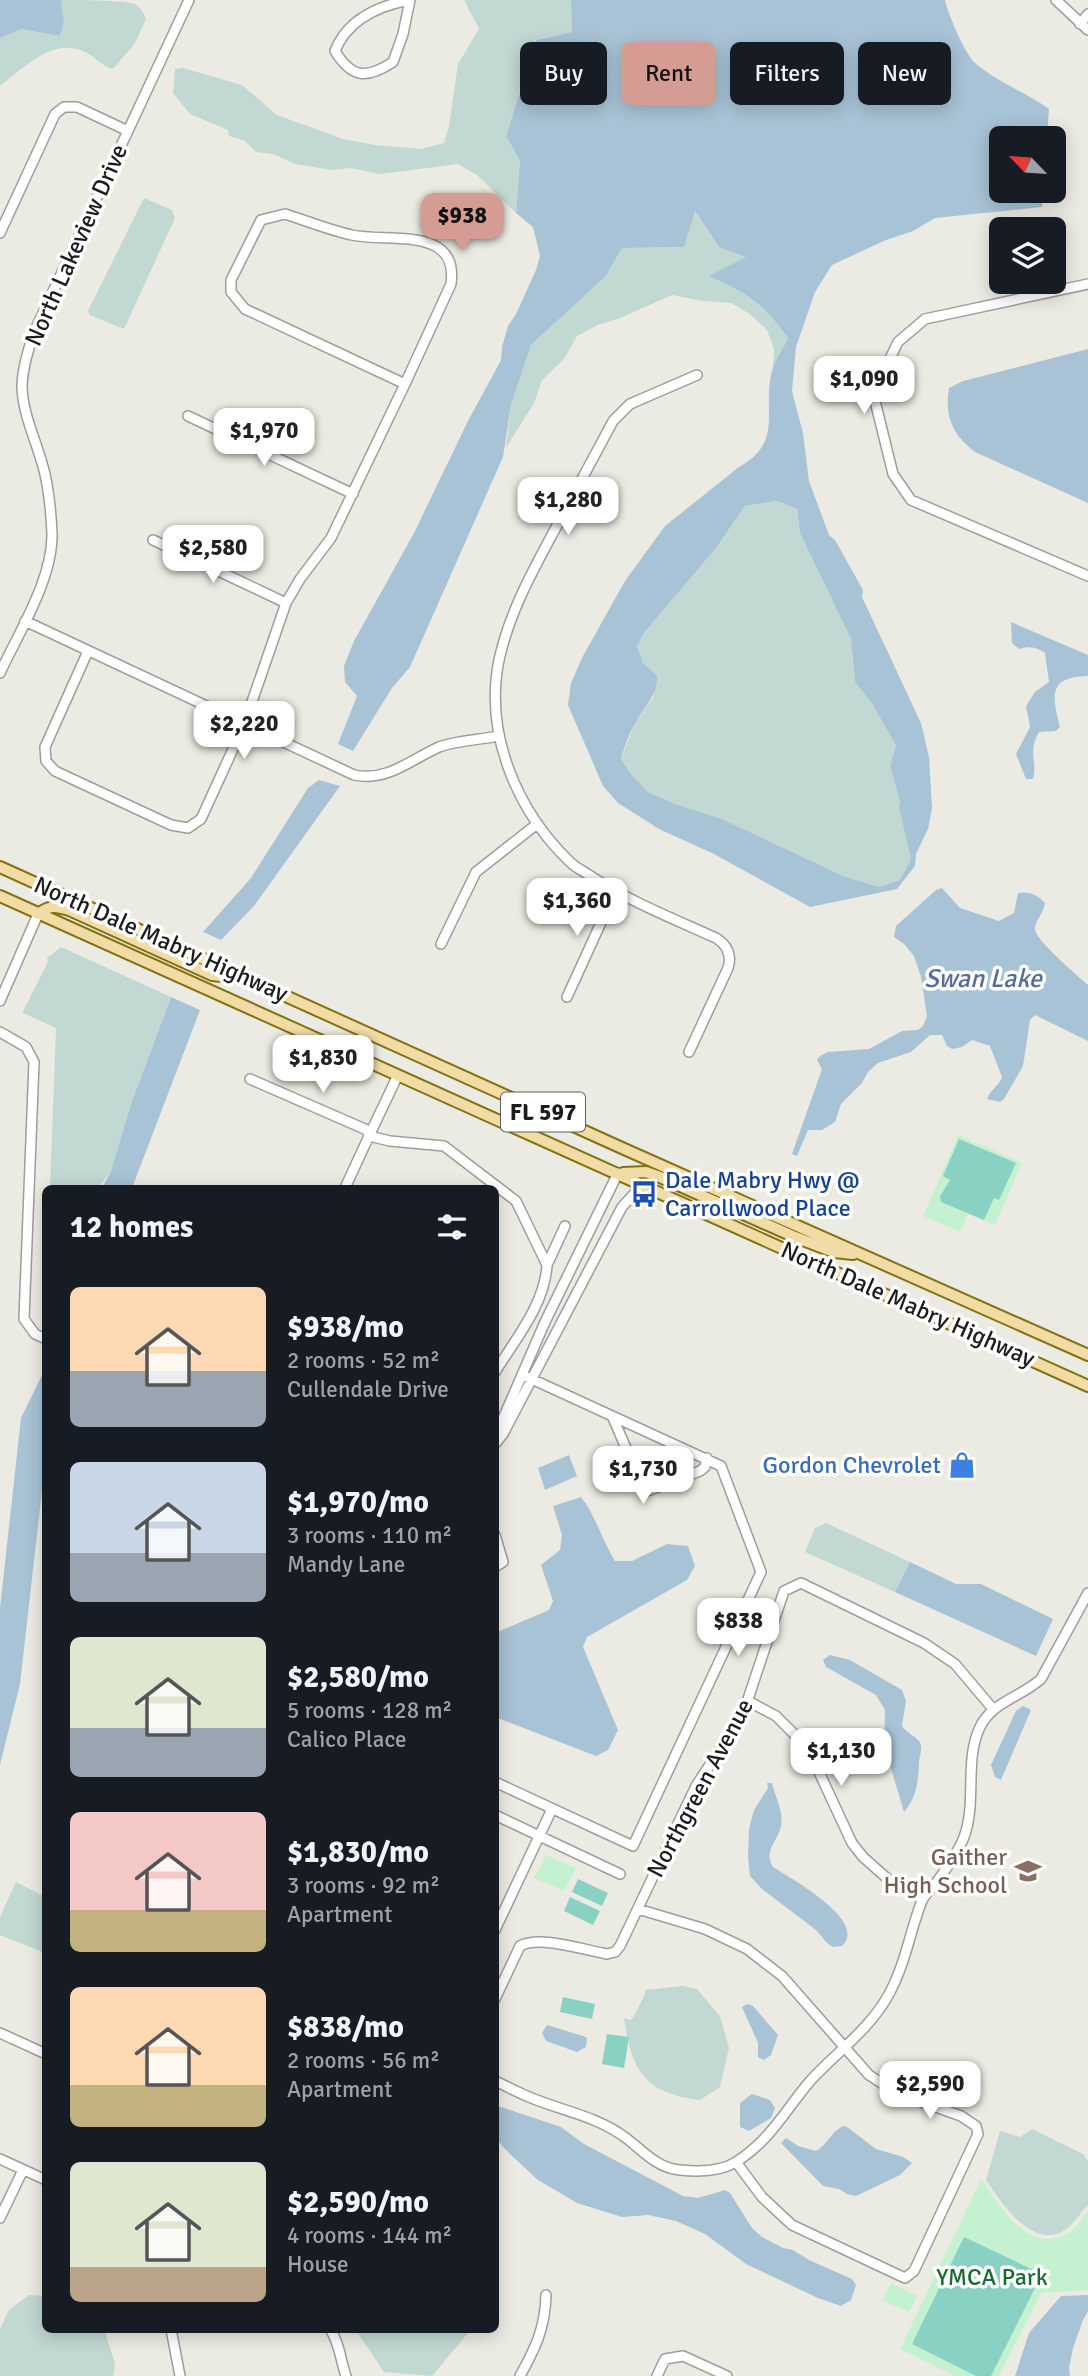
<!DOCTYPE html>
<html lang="en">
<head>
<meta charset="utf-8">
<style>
	body { margin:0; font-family:Signika,sans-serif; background:#242831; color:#f1f3f6; height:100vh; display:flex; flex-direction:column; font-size:26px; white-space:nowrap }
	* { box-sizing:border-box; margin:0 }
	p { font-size:23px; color:#9ea1a6 }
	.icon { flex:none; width:38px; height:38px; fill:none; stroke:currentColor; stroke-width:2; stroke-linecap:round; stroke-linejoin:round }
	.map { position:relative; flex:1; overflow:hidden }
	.details { position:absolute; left:42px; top:1185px; width:457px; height:1148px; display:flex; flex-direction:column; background:#171b24; border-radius:10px; box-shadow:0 4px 18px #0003 }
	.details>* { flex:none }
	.banner { position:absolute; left:520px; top:42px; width:462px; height:63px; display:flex; gap:14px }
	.needle { width:46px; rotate:295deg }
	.controls { position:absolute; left:989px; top:126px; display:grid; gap:14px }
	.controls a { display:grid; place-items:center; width:77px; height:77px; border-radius:10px; background:#171b24; box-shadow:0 4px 18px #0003; font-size:35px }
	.price { position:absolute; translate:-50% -60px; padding:0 16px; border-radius:14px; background:#fff; color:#222; font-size:23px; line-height:46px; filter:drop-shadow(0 2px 4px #0008) }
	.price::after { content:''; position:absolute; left:50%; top:42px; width:21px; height:16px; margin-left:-10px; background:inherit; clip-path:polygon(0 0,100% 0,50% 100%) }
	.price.current { background:#d49c92; color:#111 }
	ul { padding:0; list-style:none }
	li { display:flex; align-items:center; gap:21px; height:175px; padding:0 28px }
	li span { display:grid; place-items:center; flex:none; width:196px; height:140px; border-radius:10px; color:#555 }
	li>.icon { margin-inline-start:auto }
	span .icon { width:84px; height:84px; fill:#fffc; stroke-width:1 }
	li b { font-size:30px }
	h2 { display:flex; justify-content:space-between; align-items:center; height:84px; padding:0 28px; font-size:30px }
	.tag { padding:0 24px; border-radius:10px; background:#171b24; box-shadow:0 4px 18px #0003; font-size:24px; line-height:63px }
	.tag.current { background:#d49c92; color:#111 }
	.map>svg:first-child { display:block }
	.wetland { fill:#c2d8d2 }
	.park { fill:#c4f2d0 }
	.pitch { fill:#89d2c3 }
	.water { fill:#a8c3d5; fill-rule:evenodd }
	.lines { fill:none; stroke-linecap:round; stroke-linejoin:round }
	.minor-casing { stroke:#9d9d9d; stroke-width:12 }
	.major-casing { stroke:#837111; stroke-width:14 }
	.minor { stroke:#fff; stroke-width:9 }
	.major { stroke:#f0dca4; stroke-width:10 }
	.labels { text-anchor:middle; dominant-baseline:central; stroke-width:7; stroke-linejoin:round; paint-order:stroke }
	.shield { fill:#fff; stroke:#606060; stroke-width:2 }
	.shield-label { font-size:23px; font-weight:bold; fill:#1c1c1c }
	.street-label { font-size:24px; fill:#1c1c1c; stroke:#fff }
	.transit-label { font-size:24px; fill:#164399; stroke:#fff; text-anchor:start }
	.shop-label { font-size:24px; fill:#366cbe; stroke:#fff; text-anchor:end }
	.education-label { font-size:24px; fill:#785e54; stroke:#fff; text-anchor:end }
	.park-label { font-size:24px; fill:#186c2e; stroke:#fff }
	.water-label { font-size:26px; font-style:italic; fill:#546d9f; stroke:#fff }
</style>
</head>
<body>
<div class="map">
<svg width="1088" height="2376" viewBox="0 0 1088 2376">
	<rect width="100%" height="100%" fill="#ecebe3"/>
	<path class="wetland" d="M61,0C83,0 112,0 132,3C139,5 144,12 146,19L135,43L114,68L111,69C101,65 94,56 83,51C51,38 24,68 0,86V38L21,29L60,36L64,22Z
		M464,0H571L572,32L535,40L506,136L520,161L516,213L477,175L458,164L380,174L351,168L332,170L295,164L273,154L256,152L245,141L229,136L228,130L190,114L173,93L175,69L183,68L242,85L277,115L343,139L375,145L421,149L444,143L449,126L458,64L479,29Z
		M144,198L172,210L175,218L124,329L90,315L88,311Z
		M694,210L719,247L747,257L710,276C750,295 762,302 788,338L773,369L774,349L767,330L750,314L731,303L703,301L672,295L620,318L598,325L577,336L564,359L542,380L534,403L506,448L511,405L531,345L606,276L622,248L684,247Z
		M777,501L797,509L800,533L851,639L855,682L873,705L896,746L890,766L900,802L911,859L900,880L879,887L843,876L722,819L675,804L648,792L631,774L621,759L635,723L653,698L657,675L643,663L637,646L644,633L716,548L745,506Z
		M61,947L171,997L132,1101L111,1171L98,1188H50L56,1028L23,1013V1011L48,962L47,958Z
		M826,1523L910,1562L895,1592L805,1552L815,1528Z
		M16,1882L45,1897V1953L0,1935V1917Z
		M683,1986L697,1989L720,2016L729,2048L720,2087L700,2100C645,2094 631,2070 624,2018L630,2020L633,2018L645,1994V1990Z
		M1032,2129L1083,2154L1088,2161V2205C1081,2211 1077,2220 1070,2226C1036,2256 1002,2204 986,2180L1000,2131L1020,2137Z
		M29,2295L45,2296L46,2329H104L115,2364L113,2376H0V2329L9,2310Z
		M355,2329H468V2333L432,2376L384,2372Z"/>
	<path class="park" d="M958,1135L1022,1163L995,1225L968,1214L960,1232L923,1216Z
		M546,1855L576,1868L564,1891L534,1878Z
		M981,2179C1000,2207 1030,2257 1070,2232C1077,2227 1082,2218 1088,2211V2290L1041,2293L999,2376H955L900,2349Z
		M891,2283L917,2296L909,2312L882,2300Z"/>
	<path class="pitch" d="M959,1139L1016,1163L999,1200L994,1198L984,1220L941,1202L940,1196L950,1180L943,1176Z
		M578,1879L608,1893L602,1906L572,1892Z
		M570,1897L600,1911L593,1925L564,1911Z
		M563,1997L595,2004L592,2019L560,2012Z
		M607,2034L629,2037L624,2068L602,2064Z
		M964,2237L1042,2274L991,2376H976L912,2344Z"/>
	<path class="water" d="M0,0H61L64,22L60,36L21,29L0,38Z
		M571,0H945C948,14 965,54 975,63C997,82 1025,92 1049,109L1047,138H1001V191H1043L1042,207L935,218L913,231L886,240L832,265L815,292L796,347L792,391L803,433L809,481L829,535L835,540L863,590L862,597L921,723L929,757L932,808L928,829L916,854L915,866L897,889L810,907L714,854L659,829L618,803L603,786L568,705L571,683L583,656L625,581L665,526L739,467C786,441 760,408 773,368C776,358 784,348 788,338C762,302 749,294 709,276L746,257L719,247L695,211L684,247L622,248L606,276L531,345L511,405L503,457L410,667L392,688L353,751L338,744L357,696L345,682L344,666L354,641L414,533L468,421L501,360L502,347L508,326L516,314L536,270L540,256L533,227L516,213L520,161L506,136L536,40L572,32ZM777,501L797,509L800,533L851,639L855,682L873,705L896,746L890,766L900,802L899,807L911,859L900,880L879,887L843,876L722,819L675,804L648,792L631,774L621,759C625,746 629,733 636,722C645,706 658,695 657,675L643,663L637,646L644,633L716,548L745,506Z
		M1088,349V503L975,452C953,436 944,416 949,388L963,381Z
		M1011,622L1088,655V676C1048,677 1052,695 1060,727L1056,731L1039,732C1027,753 1038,761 1033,779H1026L1016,754L1030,727L1026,706L1035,692L1049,682L1045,653C1036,647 1029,646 1019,649L1012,643Z
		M319,780L340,786L254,906L221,940L203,932L251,878L308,788Z
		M942,888L960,908L999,921L1014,913L1018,893C1029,891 1038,895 1045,903C1044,913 1035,920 1035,929C1036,941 1077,975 1088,985V1041L1035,1015L1030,1020L1023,1066L1004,1099L1000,1102L987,1099C990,1090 999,1086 1002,1077L990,1046L972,1040L962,1047L952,1049L947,1046L942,1035H930L911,1052L878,1063L868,1072L862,1083L841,1104L835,1122L822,1130H808L797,1156L792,1154L822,1069L817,1060L820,1056L828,1052L869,1049L902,1031L918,1030L923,1026L927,1016L921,977L914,956L904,944L894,937L896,926L936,890Z
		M171,997L200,1010L132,1188H102L111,1171L132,1101Z
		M45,1369V1464L20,1684L0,1765V1608L21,1418Z
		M569,1455L577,1476L545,1490L538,1468Z
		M581,1497C596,1516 602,1540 615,1561H632L667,1544L688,1546L695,1566L687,1580L587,1637L583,1647L618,1730L608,1750L596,1756L495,1717V1633L549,1610L553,1601L541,1565L560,1550L562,1535L553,1506Z
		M910,1562L956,1584H981L1053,1619L1036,1656L895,1592Z
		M830,1655L850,1660L902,1690L906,1701L902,1726C907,1733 914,1735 919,1741C924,1748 919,1756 919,1763C918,1782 917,1797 904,1812L884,1745L885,1710L876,1695L826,1667L823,1660Z
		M1023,1706L1031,1710L1001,1780L995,1777L991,1765L1016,1711Z
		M767,1783H772C775,1798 784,1810 781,1826C778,1841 763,1851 773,1867C790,1878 869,1921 842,1946L833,1947L827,1943L816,1930L762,1889L750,1876L748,1857L749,1829L754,1810L768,1788Z
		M747,2004L753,2006L778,2035L771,2055L764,2060L758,2057V2043L742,2007Z
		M547,2025L583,2036L587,2038L586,2047L577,2052L546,2041L542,2033Z
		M752,2094L770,2100L775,2108L771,2118L749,2131L740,2127V2103Z
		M495,2105L561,2127L584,2144L683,2196L698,2198L725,2190L730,2193L752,2228L762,2237L783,2248L793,2250L809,2260L852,2279L856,2285L851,2300L841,2306L818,2298L746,2264L705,2234L676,2221L648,2215L622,2217L577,2203L538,2180L511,2155L495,2138Z
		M843,2126L847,2127L876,2149L903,2157L912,2163L900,2175L856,2196L847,2194L839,2189L823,2186L781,2143L786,2138L798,2146L816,2151C827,2145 831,2132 843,2126Z
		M1088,2295V2311L1083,2320L1073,2348L1069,2368L1070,2376H1015L1029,2333L1061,2296Z"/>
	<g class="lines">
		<defs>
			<path id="minor" d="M409,0C378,6 347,20 335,51C352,79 367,79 393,62L403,34L410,0
				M1056,0L1088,30
				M1080,24L1088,14
				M285,214C307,221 329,230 352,235C388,243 459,225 451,284L405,384L245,309L231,292V280L261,220Z
				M0,233L55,114L64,107H77L128,131
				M1088,284L925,319L898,342L883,373L875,401L893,474L911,500L1088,576
				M188,416L353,494
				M153,540L286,603
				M25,621L354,775C387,782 410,760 439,747C457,740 480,740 498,736
				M88,651L45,747L46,761L55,771L171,825L188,828L201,819L244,725L286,603L300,579L331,538L405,384
				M0,673C19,632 53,579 52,533C51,513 48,482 42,463C35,438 22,412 22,385C23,365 29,346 36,328L189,0
				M441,944L476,872L537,824
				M567,997L615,892
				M0,1001L38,914
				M0,1032L26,1047L34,1062L24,1319L35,1334L46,1339
				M689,1052L728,968C732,955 727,945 716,938C674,919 631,902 592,877C585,872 576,868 570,862C517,811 484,734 499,660C509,614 531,574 553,533C573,496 593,458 613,421L630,404L697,375
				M398,1075L369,1136L390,1141L444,1146L516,1201L547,1265L565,1226
				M250,1079L367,1130L369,1136L345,1188
				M495,1372C515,1340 545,1304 547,1265
				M613,1418L645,1492L700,1471L705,1467L707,1458
				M498,1430L545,1322L618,1173
				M495,1444L503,1434L622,1207L643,1184
				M495,1535L503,1562L495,1567
				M748,1701L776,1716L802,1742L812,1757L852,1843L863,1857L889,1880L923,1899
				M495,1782L633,1846L761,1572L721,1466L523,1375
				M495,1815L620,1874
				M638,1909L705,1929L747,1949L782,1976L869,2075L897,2093L961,2116L976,2126L978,2134L914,2271L905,2278L792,2225L762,2197L736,2162
				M495,1930L552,1809
				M495,1999L520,1946C539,1935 584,1950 607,1954L615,1952L620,1946L696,1786L743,1714L784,1591L801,1583L924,1643L955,1664L993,1709
				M0,2033L46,2054
				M495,2081C506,2086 517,2092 529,2097C562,2111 597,2116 626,2138C643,2151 657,2168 680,2170C699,2172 720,2172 736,2162C771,2140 786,2109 811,2080C838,2051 870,2029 889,1994C901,1972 907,1948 914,1924C917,1916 919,1906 923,1899C926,1893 932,1888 936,1883C946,1869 958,1853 964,1837C977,1803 964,1760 980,1727C992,1702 1021,1697 1041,1679L1088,1593
				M0,2159L46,2180
				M0,2218L23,2170
				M171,2329L180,2376
				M330,2329C340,2344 340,2359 346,2376
				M520,2376C536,2347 545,2328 546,2295
				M657,2376L665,2359L683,2356L727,2376"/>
			<path id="major" d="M0,867L622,1148L1088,1355
				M0,896L1088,1386
				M38,914C50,905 55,906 69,910L212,975L238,978
				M623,1173L646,1172L660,1177L795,1237L834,1252L853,1254"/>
		</defs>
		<use href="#minor" class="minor-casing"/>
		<use href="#major" class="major-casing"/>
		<use href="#minor" class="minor"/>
		<use href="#major" class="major"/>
	</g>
	<defs>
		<symbol id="bus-bare" viewBox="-9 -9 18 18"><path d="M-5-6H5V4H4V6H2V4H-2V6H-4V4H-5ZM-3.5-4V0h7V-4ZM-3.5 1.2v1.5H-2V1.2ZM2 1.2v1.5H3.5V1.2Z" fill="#1a4fb4" stroke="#fff" stroke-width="2.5" paint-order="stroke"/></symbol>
		<symbol id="shop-bare" viewBox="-9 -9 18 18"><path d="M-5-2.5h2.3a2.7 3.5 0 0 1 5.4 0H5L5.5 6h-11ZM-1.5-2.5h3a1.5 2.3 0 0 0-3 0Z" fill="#3f7fe0" stroke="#fff" stroke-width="2.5" paint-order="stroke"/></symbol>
		<symbol id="school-bare" viewBox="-9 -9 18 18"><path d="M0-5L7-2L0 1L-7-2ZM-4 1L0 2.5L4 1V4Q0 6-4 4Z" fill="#8d6e63" stroke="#fff" stroke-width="2.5" paint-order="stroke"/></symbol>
	</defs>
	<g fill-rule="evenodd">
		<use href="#bus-bare" x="625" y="1175" width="38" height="38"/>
		<use href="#shop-bare" x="943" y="1446" width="38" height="38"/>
		<use href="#school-bare" x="1009" y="1852" width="38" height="38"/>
	</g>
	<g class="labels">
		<rect class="shield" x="501" y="1092.5" width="84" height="39" rx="5"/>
		<g class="shield-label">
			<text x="543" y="1112">FL 597</text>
		</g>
		<g class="street-label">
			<text transform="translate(76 245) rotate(-66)">North Lakeview Drive</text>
			<text transform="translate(161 939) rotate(24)">North Dale Mabry Highway</text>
			<text transform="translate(908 1304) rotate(24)">North Dale Mabry Highway</text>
			<text transform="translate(700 1788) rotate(-62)">Northgreen Avenue</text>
		</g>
		<g class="transit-label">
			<text x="665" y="1180">Dale Mabry Hwy @<tspan x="665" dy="28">Carrollwood Place</tspan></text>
		</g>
		<g class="shop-label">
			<text x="941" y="1465">Gordon Chevrolet</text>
		</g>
		<g class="education-label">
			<text x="1007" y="1857">Gaither<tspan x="1007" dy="28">High School</tspan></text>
		</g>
		<g class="park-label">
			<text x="992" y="2277">YMCA Park</text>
		</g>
		<g class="water-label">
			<text x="983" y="979">Swan Lake</text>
		</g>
	</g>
</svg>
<div class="controls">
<a><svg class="needle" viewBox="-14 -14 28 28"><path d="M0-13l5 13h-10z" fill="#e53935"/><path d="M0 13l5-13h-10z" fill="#9ea1a6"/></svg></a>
<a><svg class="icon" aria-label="layers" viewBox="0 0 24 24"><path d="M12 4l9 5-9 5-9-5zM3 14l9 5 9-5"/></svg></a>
</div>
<b class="price current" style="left:462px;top:253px">$938</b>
<b class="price" style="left:864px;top:416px">$1,090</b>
<b class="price" style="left:264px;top:468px">$1,970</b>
<b class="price" style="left:568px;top:537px">$1,280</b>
<b class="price" style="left:213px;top:585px">$2,580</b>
<b class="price" style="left:244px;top:761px">$2,220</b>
<b class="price" style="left:577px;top:938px">$1,360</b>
<b class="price" style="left:323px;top:1095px">$1,830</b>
<b class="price" style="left:643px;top:1506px">$1,730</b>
<b class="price" style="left:738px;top:1658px">$838</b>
<b class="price" style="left:841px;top:1788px">$1,130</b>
<b class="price" style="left:930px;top:2121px">$2,590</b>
<div class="banner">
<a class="tag">Buy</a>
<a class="tag current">Rent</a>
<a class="tag">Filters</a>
<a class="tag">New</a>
</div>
<section class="details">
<h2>12 homes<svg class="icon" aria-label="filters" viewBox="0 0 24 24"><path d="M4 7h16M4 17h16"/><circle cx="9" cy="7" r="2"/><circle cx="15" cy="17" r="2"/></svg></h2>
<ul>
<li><span style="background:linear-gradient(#ffd9b3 60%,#9aa5b1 0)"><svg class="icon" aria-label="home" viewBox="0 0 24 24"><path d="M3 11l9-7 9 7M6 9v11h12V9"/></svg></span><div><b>$938/mo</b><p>2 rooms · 52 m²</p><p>Cullendale Drive</p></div></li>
<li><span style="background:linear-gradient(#c9d6e8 65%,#9aa5b1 0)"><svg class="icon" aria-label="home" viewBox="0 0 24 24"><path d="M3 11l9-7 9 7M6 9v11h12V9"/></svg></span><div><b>$1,970/mo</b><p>3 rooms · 110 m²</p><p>Mandy Lane</p></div></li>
<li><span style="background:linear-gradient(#dfe7d0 65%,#9aa5b1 0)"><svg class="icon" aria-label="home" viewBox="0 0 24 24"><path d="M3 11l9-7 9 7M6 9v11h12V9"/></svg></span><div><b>$2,580/mo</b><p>5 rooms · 128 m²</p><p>Calico Place</p></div></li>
<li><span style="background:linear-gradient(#f6c9c9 70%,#c2b280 0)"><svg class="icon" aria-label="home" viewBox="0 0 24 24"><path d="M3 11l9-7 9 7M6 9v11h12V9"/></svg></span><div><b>$1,830/mo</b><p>3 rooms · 92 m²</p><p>Apartment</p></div></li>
<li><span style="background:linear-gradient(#ffd9b3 70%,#c2b280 0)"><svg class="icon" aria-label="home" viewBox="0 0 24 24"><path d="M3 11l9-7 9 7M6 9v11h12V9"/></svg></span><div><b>$838/mo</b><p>2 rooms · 56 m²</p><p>Apartment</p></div></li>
<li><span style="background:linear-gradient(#dfe7d0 75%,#b9a48a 0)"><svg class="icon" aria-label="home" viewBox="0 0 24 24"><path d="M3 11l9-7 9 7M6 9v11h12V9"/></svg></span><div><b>$2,590/mo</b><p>4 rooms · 144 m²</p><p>House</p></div></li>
</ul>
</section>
</div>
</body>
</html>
